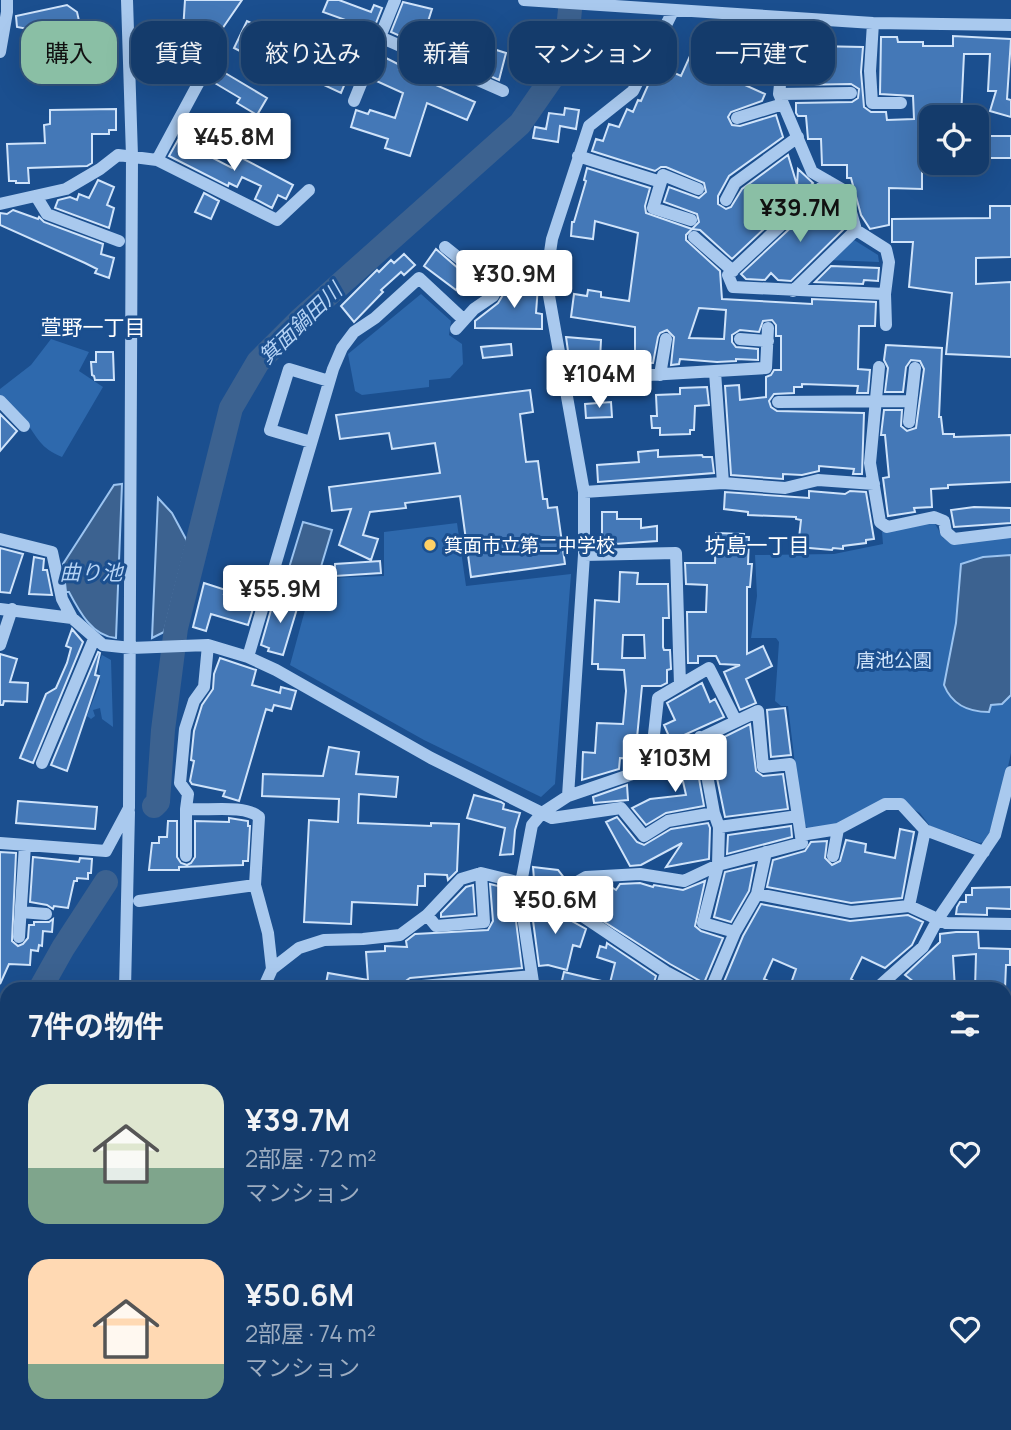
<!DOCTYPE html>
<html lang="ja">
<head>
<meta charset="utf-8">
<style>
	body { margin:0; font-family:Manrope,"Noto Sans JP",sans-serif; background:#1d4271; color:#f1f3f6; height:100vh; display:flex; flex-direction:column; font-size:26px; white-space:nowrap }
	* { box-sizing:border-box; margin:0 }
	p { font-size:23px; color:#9dadc1 }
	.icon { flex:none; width:38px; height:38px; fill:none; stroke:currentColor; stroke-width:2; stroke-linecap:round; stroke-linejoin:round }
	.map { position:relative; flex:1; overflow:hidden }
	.panel { position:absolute; left:0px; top:982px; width:1012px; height:450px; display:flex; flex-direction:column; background:#143b6b; border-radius:21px 21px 0 0; box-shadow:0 7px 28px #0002,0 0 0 2px #33557e }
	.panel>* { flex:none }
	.banner { position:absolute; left:21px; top:21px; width:970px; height:63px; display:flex; gap:14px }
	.fabs { position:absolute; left:919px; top:105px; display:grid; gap:14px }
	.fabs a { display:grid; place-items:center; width:70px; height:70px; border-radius:14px; background:#143b6b; box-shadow:0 7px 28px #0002,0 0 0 2px #33557e; font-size:35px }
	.price { position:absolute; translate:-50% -60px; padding:0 16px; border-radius:7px; background:#fff; color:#222; font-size:23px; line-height:46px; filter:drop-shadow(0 2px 4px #0008) }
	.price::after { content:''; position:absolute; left:50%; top:42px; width:21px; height:16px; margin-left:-10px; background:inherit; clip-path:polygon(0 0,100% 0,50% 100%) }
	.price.current { background:#8abfa5; color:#111 }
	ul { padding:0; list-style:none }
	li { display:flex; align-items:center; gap:21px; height:175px; padding:0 28px }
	li span { display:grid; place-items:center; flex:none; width:196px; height:140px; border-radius:21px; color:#555 }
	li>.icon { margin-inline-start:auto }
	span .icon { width:84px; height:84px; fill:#fffc; stroke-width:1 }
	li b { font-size:30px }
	h2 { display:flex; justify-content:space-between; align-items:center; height:84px; padding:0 28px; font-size:30px }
	.pill { padding:0 24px; border-radius:21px; background:#143b6b; box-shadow:0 7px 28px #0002,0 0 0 2px #33557e; font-size:24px; line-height:63px }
	.pill.current { background:#8abfa5; color:#111 }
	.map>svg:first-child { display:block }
	.green { fill:#2e69ad }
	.water { fill:#3c6290; stroke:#9cc4f0; stroke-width:2 }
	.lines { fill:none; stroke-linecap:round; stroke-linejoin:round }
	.river { stroke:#3c6290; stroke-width:24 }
	.building { fill:#4478b7; stroke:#cfe3fa; stroke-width:2; fill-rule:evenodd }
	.minor { stroke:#a9c9ee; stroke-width:12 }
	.poi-dot { fill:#ffd166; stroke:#1b4f8f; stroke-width:2.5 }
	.labels { text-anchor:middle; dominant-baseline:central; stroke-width:6; stroke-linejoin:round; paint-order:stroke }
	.poi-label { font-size:19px; fill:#fff; stroke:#1b4f8f; text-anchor:start }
	.park-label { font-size:19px; fill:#cfe3fa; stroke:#1b4f8f }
	.water-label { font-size:21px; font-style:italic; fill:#b5d3f5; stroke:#1b4f8f }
	.neighbourhood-label { font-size:21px; fill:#fff; stroke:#1b4f8f }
</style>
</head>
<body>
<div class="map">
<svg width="1011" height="1430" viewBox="0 0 1011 1430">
	<rect width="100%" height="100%" fill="#1b4f8f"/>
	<path class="green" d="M854,240L878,255L879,262L828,260Z
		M421,294L451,321L449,335L462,344L463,364L450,378L429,380V387L362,395L355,391L348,354Z
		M51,339L89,352L79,371L103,387L62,457C40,448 38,438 25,421C18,412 8,405 0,396V389L31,365Z
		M933,520L943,538L954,543L1011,536V753L1001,799L987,841L980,843L930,826L920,813L896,799L840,825L811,831L802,823L788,706H781L775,701L779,642L776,638H751L757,596L755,555L834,554L883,544L882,532Z
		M457,523L466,586L571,574L555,784L541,797L424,740L290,665L311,588H324L328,578L384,576V532Z
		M102,655L111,660L113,727L102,719L100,708L93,710L95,716L91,719L87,716L100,682L99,663Z"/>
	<path class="water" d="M122,484L116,638C92,636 79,611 69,592H66L63,564L114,485Z
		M158,498L172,513L187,541L164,632L152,638Z
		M303,522L332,530L317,580L288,571Z
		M1011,555V695L1002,704L991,705L989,712C969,712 952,705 944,685L956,623L961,564L983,557Z"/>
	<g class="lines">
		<path class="river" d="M154,806L158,802L163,730L176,628L231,408L258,362L300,320L520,124L554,75L567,39L571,0
			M40,989L63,948L106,882
			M0,1067L7,1051"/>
	</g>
	<path class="building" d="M185,0H242L211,45L183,31Z
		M328,0H339L371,12L374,5L382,8L356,73L350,71L341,93L292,70L289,77L271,68L269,72L247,62L250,56L234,48L247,21L303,47L301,52L334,67L342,42L345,44L354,23L323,12Z
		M403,2L432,9L426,28L489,50L490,48L506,53L499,80L391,32Z
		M67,5L77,12L82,34L60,33L61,69H40L39,31L17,27L16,16Z
		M727,25L752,30L748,52L774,55L772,71L692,61L765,94L762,101L731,112L728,117L732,125L740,126L776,115L783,137L729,176L718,196V204L726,209L731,207L742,189L788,155L797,185L798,169L813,183L732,259L700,230L692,229L699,222L697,214L664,202L669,187L699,198L706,192L704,183L666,167H661L655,171L592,151L596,139L603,141L609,124L619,127L627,109L633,112L638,100L641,101L657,65L681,76L694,47L721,59Z
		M795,31H814V46L863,47L861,72L864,107L871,112H886L887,120L914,119L913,96L880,94L881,37H897L898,42H923V46H953V36L1011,39L1007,99L1011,100V117L990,111L996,91H988L990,54H964L961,117H931V163H922V189L889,188V225L870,229L861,215L851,178H847V165H822L821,139H808L806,116H798L796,113V103L852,102L858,98L859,89L851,84L796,85V77H811V54L793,53Z
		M382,56L400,65L399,69L475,102L467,120L427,103L410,156L385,148L388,139L351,127L356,110L368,114L370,110L395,118L403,93L372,79Z
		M215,67L267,98L257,115L237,103L240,98L208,79Z
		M565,108L579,110L576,129L560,126L558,142L533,138L535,127L546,129L549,113L564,115Z
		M116,109V130H109V134H92V163L87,166L28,168L29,183H16V181H9L7,144L45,143L44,125L50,124V110Z
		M976,136H1011V158H976Z
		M178,140L232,168L238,156L293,185L286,199L278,195L272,208L255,199L261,186L242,177L237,187L229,183L228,186L169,156Z
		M587,168L650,188L645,206L646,213L692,229L686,235V240L720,271L722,299L812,304V299L876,302L875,326H859L858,369L870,370L868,393H857L858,386L802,384V387H794V393L774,394L769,401L771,407L777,411L864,413L862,474H853L854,469L819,466V471L802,475L783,474V479L731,475L725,386L739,385L740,400L766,397V377L771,375L774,370H781V336H776V325L772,320L763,321L759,332L740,330L732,335V342L736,347L758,349V360L736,359V361L717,362L680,359L679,364L671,365L674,337L667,330L660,333L658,337L653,363H650V366L635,367V327L571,317L574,294L587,296L588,290L601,292V297L629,301L638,233L595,221L593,239L571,236L572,222H574L586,181L584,180ZM699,308L726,310L724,339L689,338Z
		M98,180L114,187L107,205L114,208L109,228L55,208L58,200L70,197L77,200L79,194L89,198Z
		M204,193L219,201L211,219L195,212Z
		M832,196L840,204L846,227L791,281L778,280L771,273L765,280L746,279L741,274L813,207L816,211Z
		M990,206H1011V257L976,258V284L1011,282V357L946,354L952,293L909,287L913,242H892V219L990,218Z
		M13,210L38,219L39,217L44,222L103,244L101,254L114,258L109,278L95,273L97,269L85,263L0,225V213L7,214Z
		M436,249L467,276L456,290L424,266Z
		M404,254L415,265L404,275L401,272L381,290L383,292L354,322L341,306L377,270L379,272L391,260L394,263Z
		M831,266L879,268L878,281L864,280L863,284L815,282Z
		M521,282L538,286L536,313L542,314V329L475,328V321L498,303L509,285Z
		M566,337L601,340L600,360H591L590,369L574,368L575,358H569Z
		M511,344L512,355L483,358L481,347Z
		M886,345L942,348L939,417H941L943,434H954V437L1011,435V482L948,485V488L931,489L932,507L914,508L915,512L888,516L883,478L889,477L885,435H881L884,410H902L901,426L907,431L916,428L924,369L920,361L911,360L906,367L903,392H885L888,368L884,360Z
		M96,352H113L114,380H95L94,376L92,375L91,362H96Z
		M707,387L709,405L695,406L694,430H690V434L660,435V428H652L651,416H657L656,395L680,394V388Z
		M530,390L533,412L520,414L526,462L538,461L543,499H547L548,508L557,507L565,564L471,577L460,496L405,503L406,508L370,512L363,535L378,539L371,560L339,545L351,509L332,511L329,487L440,473L435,443L392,449L389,433L340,439L336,415Z
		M611,402L612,417L586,418L585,404Z
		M0,414L17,431L0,451Z
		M658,450V457L702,455L703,457H712L714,473L598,482L597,465L639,462L638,452Z
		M809,491L845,494L850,491L866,492L874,539L866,540V543L843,546V549L833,548L832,550L798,547L801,520L796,519V517L748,515V512L724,509L725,492L809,498Z
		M974,507L1011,508V523L954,527L951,510Z
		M602,512H617V519H641V528L657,526V541L615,544V538H602Z
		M716,533L744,534V537H749L748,564H752L750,587H747V654L763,646L772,666L746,679L756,703L740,710L724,672L740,665L720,664L716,656H698V663H688L687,612H706L707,585L686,584L685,563H715Z
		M0,548L23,554L10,593L0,592Z
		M34,557L44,559L43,570H47L52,595L29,594Z
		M380,561L381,573L335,576V564Z
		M620,572L638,573L637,584H668L669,618H663V647L664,650H670L671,669L667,670V683L661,686H642L637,738L645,739L642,759L620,758L619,769L582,780L583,752L595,753L597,723L623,724L626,691L624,670L598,669V664H592L595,600L619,602ZM623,635H644L645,658H622Z
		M204,583L226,590L224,594L255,602L248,625L211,614L206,631L193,627Z
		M275,596L299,602L283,655L268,651L269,648L261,645Z
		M72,629L83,642L33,763L20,758L46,694L56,688L67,663L71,648L66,646Z
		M98,652L100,653L95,675L99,676L67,771L51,765Z
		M0,654L17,659L10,682L28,683L27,702L4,701L3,705H0Z
		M220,658L256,670L252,685L280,693L281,687L296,691L291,709L274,705L272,711L266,709L239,801L223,796L225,791L192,784L190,781L194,761L191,760L194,731L202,705L213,689L214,674Z
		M702,683L710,702L715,699L724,717L671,741L664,725L675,720L667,703Z
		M785,708L791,755L771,757L767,710Z
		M750,724L756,771L763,776L783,774L788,809L725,817L710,744Z
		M329,747L359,752L356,774L398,777L396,797L359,794L358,823L431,826V823L459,824L457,871L448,880L447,875L425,874V886H418L417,905L352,902L351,924L304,922L309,820L338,822L339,799L262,796L263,774L323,776Z
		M694,751L704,806L666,813L646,825L632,808L650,799L686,795L678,759Z
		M627,785L628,800L594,803L593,797Z
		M474,795L501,802L504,804L503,809L520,813L515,830L513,854L500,855L505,828L467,818Z
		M18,801L97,807L95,829L16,823Z
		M617,817L637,842L644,845L671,829L708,823L710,828L709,859L666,867L682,843L641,865L630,866L606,822Z
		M229,818L248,821V826H250L248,861H243V865L179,867V870H149L152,843H159V837H167L168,821H177V857L181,863L187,865L191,863L195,857V821L229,822Z
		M791,826L792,837L727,854L728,835Z
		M900,829L914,832L902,898L851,903L767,887L773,860L805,851L811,842L827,841L825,858L832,865L840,861L846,840L866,844L865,852L895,858Z
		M0,852L16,853L12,941L18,946L23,944L28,938L29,925H34V922H49L53,919L52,932L43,931L42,946L39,945L38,951L31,950L30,965L9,964L0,984Z
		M33,857L79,862L80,858L92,859L91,873H88V879L77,878V881H74L68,908L54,906L53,909L47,905L30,902Z
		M754,865L749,891L731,922L714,917L725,872Z
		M533,867L558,870L565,879L549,888L534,879Z
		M705,881L695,926L701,931L723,938L704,983L670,964L567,898L589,886L608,885L616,890L620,884L640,883L653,887L654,885L683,890Z
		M490,884L502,887V890H512L522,968L410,978L403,983V989H325L328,973L368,980L366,952L385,951V946L407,947L406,941L415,934L488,930L493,921Z
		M473,885L475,914L441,917V913L466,887Z
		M1011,887V909L987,908V915L956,914L957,907L960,902H966V895H972V888Z
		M530,898L586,929L580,947L573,945L567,970L548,965L539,966Z
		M761,904L850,921L908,915L923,922L912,945L885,968L862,957L851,979L867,989H789L796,969L773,959L764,979L785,989H721L743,936Z
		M956,932H978L979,948L1010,949V965H1006L1005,989H975L976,954L953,956L955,989H923L905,975L940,942V934Z
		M607,943L656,976L652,989H560L564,972L610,983L615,963L597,957L600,946L606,948Z"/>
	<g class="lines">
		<path class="minor" d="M524,0L873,23L1011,25
			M787,19L779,94L812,172L845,191L856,230L886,249L889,262L885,294L886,325
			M873,23L870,71L872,103H901
			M380,37L503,91
			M0,52L7,12V0
			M779,94L851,93
			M354,101L395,0
			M737,118L783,104
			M578,156L661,182
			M157,160L199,82
			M828,181L728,275L733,287L885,294
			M36,196L47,214L119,241
			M726,200L735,183L798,137
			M0,204L66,189L100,169L118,155L157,160L277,220L309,190
			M691,220L653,208L663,175L698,189
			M694,237L733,271
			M445,247L475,271L503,277L521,273L546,279
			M793,291L856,230
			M456,329L474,309L493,296L503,277
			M740,339L768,341
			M879,367L870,463L880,522L887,527L934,517L944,521L946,532L954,539L1011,532
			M715,372L723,483
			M660,375L666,339
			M564,380L766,368L768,328
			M0,401L24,426
			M778,402L911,401
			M909,422L915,368
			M311,442L270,430L289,369L329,381
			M584,492L723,483L785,488L818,480L874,484
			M0,539L52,552L62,599L72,618
			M584,555L676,553L680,685L709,668L736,721
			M0,609L72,618L103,645L131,648L208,645L248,657L276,670L431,758L552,818L621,808L644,836L668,821L714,813
			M0,645L12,609
			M208,645L204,687L194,701L185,729L180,783L188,794L186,809C206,811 245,804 259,817L255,885L268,933L272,969
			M248,657L333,369L342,348L354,332L375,318L419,278L464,320
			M700,737L714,813L719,827L718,865L703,923L735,932
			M651,762L658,698L680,685
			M42,763L94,639
			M568,796L647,769L651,762L758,711L763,767L790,764L798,816
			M801,835L838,829L885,804H901L925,830L984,852
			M0,843L106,851L129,808L132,156L127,0
			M186,856V809
			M833,856L838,829
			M757,894L851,912L909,906L946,923L1011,924
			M549,898L586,877L640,874L684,881L718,865L802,843L798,816L719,827
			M139,901L255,885
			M909,906L925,830
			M21,912L46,914
			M427,915L436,926L484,922L481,873
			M19,937L25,845
			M411,987L532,976
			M125,989L129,812
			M263,989L272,969L299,948L324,940L363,939L400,935L427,915L461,879L481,873L521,883L581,915L666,972L698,989
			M534,989L521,903V883L532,825L542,813L568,796L584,555V492L546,279L552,239L589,126L633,91L673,11
			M661,989L666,972
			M711,989L735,932L757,894L766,852
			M876,989L923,947L938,919L995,835L1011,772
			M1004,999H1011
			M0,1022H7
			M1004,1100L1011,1099
			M0,1128L7,1122
			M1004,1169L1011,1170
			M1004,1245L1011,1250
			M1004,1286L1011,1285
			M1004,1411L1011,1413
			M311,1424L312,1430
			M602,1424L603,1430
			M890,1424L891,1430
			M94,1430L101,1424
			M415,1430L416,1424
			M453,1430L475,1424
			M789,1430V1424
			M994,1430L996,1424"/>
	</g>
	<circle class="poi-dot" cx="430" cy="545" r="7"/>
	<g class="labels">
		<g class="poi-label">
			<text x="444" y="545">箕面市立第二中学校</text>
		</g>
		<g class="park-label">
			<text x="894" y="660">唐池公園</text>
		</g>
		<g class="water-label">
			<text transform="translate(300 323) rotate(-44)">箕面鍋田川</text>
			<text x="91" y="572">曲り池</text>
		</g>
		<g class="neighbourhood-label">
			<text x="93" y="327">萱野一丁目</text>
			<text x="757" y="545">坊島一丁目</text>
		</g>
	</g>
</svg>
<div class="fabs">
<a><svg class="icon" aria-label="locate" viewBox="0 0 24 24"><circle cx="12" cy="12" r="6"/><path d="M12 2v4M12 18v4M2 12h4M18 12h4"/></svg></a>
</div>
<b class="price" style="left:234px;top:173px">¥45.8M</b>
<b class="price current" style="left:800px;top:244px">¥39.7M</b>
<b class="price" style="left:514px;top:310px">¥30.9M</b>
<b class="price" style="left:599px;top:410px">¥104M</b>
<b class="price" style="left:280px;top:625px">¥55.9M</b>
<b class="price" style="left:675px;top:794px">¥103M</b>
<b class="price" style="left:555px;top:936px">¥50.6M</b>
<div class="banner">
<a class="pill current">購入</a>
<a class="pill">賃貸</a>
<a class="pill">絞り込み</a>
<a class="pill">新着</a>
<a class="pill">マンション</a>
<a class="pill">一戸建て</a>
</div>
<section class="panel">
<h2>7件の物件<svg class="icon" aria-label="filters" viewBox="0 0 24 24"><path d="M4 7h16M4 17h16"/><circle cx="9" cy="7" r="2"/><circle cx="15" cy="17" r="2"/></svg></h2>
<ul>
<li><span style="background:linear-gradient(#dfe7d0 60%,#7fa58c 0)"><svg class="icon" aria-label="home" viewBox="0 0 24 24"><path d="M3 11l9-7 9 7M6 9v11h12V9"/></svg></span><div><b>¥39.7M</b><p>2部屋 · 72 m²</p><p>マンション</p></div><svg class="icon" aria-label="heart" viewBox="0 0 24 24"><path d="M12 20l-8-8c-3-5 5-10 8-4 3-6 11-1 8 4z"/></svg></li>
<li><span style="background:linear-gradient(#ffd9b3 75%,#7fa58c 0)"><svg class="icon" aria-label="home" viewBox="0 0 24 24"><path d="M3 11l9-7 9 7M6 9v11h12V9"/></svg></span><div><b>¥50.6M</b><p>2部屋 · 74 m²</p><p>マンション</p></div><svg class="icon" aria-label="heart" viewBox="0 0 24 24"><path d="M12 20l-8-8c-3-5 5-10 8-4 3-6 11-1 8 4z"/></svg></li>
</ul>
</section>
</div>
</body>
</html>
